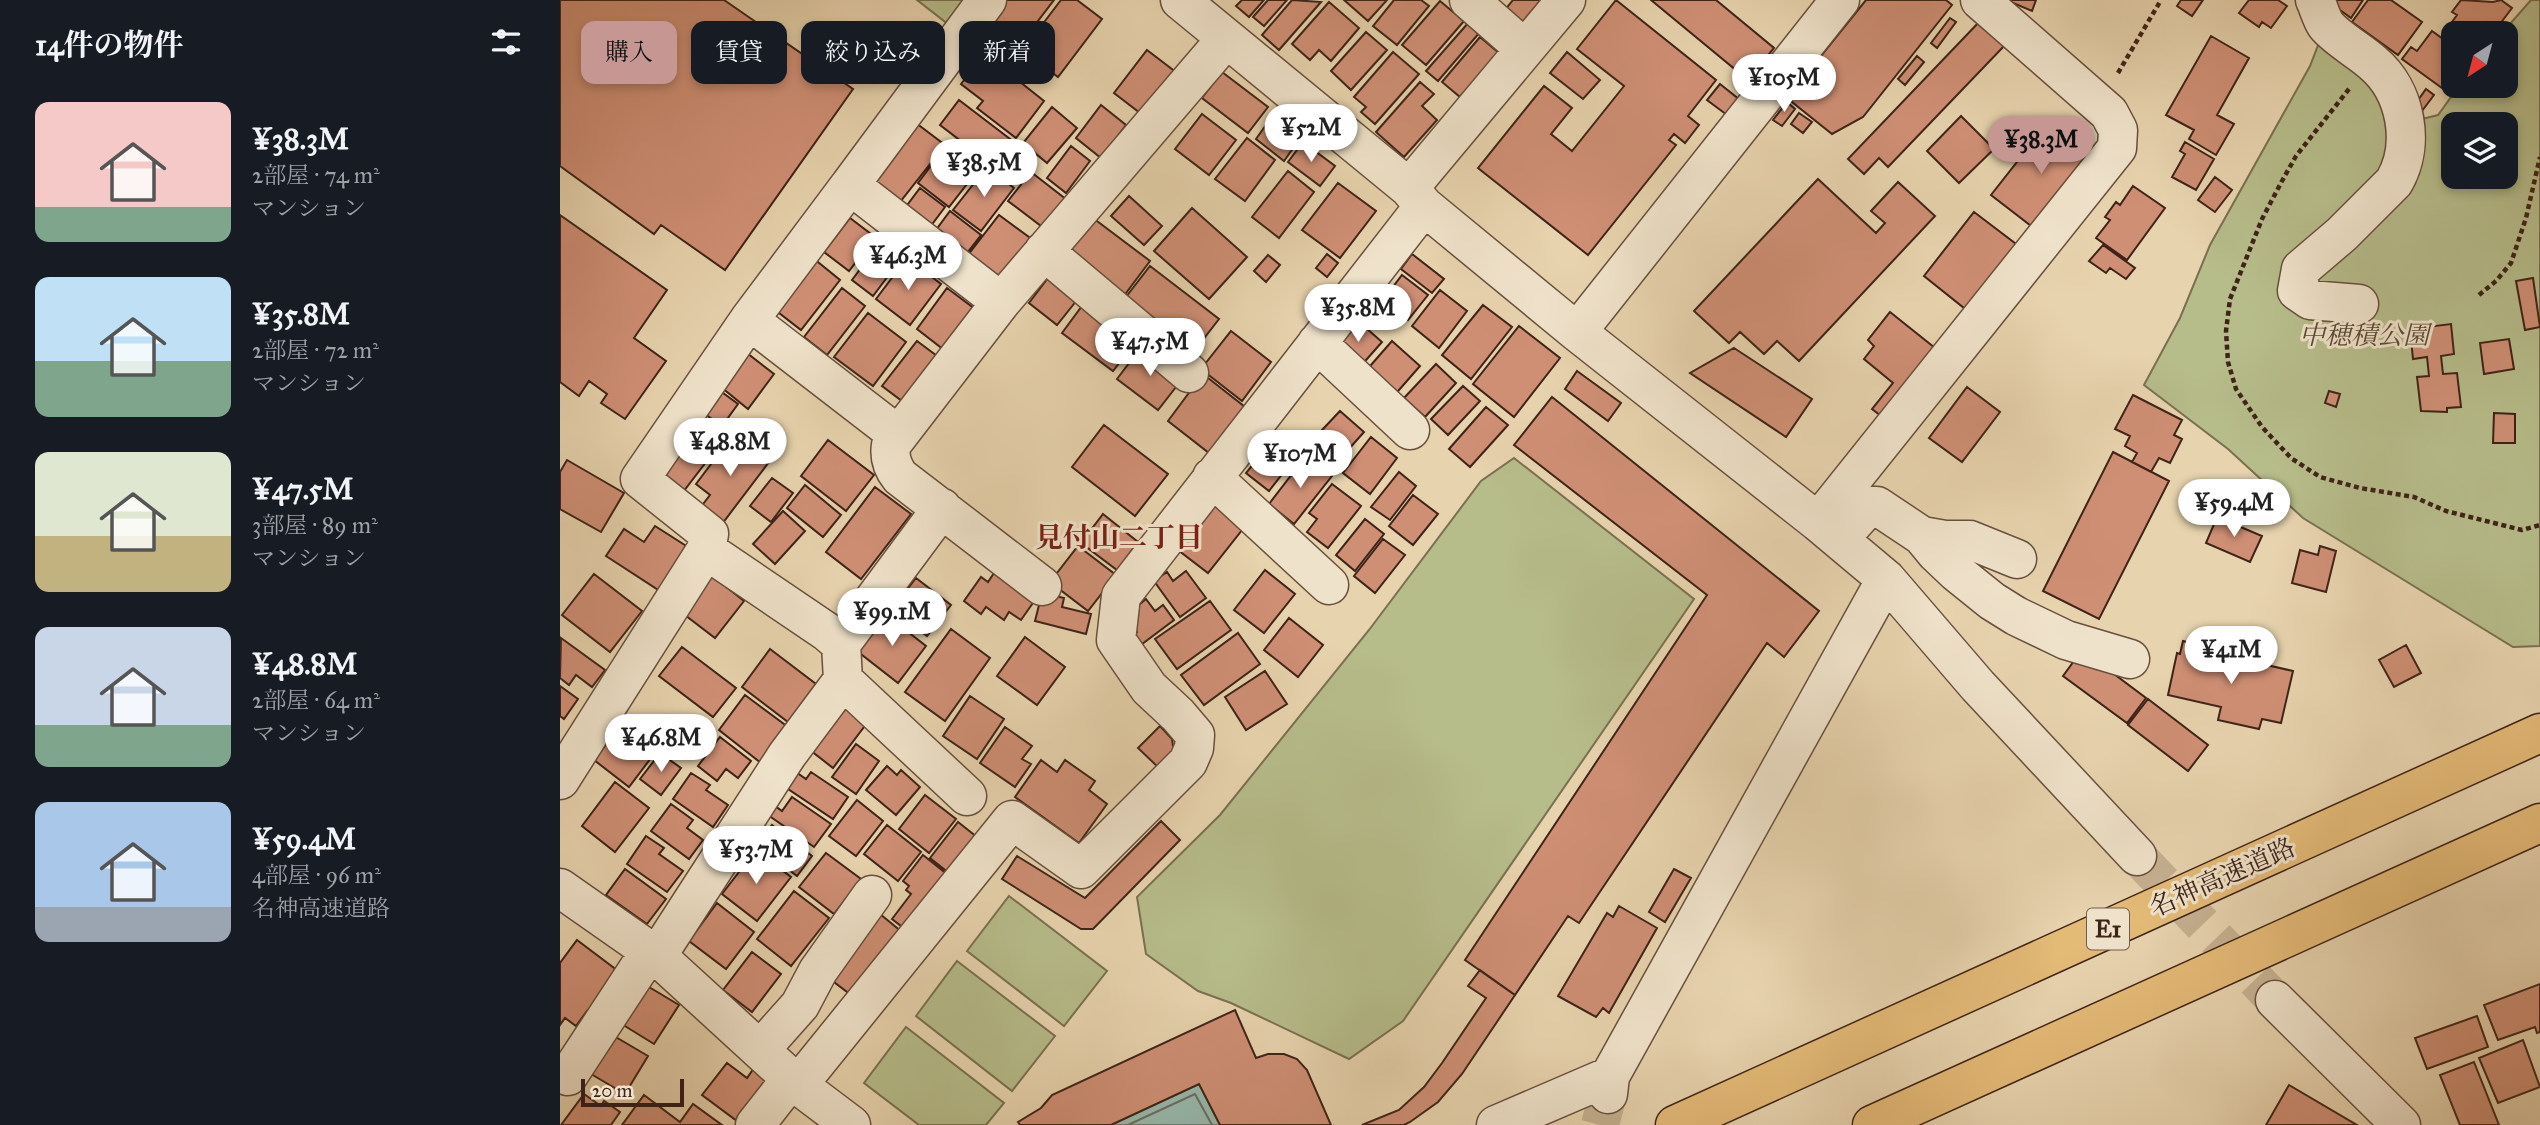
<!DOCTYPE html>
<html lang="ja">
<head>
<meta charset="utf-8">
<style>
	body { margin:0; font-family:"IM FELL Great Primer","Noto Serif JP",serif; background:#20242c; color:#f1f3f6; height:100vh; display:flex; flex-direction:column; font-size:26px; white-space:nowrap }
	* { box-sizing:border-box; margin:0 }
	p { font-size:23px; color:#9ea1a6 }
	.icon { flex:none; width:38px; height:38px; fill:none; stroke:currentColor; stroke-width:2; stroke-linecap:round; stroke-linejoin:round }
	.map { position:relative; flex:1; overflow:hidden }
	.panel { display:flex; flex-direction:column; background:#171b24; width:560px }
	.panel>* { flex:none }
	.guide { position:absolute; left:21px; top:21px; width:665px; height:63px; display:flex; gap:14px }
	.needle { width:46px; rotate:216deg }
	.controls { position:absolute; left:1881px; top:21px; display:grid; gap:14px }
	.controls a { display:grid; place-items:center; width:77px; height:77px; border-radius:14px; background:#171b24; box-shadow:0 4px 10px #0003; font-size:35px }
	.scale { position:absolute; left:21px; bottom:18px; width:103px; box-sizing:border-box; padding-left:7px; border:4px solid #3f2318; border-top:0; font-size:19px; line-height:24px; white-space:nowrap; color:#3f2318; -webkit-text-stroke:5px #efe2ca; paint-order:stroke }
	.price { position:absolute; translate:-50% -60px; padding:0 16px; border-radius:24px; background:#fff; color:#222; font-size:23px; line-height:46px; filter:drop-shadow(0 2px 4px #0008) }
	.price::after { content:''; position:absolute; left:50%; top:42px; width:21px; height:16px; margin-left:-10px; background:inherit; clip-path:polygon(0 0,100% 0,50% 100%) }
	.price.active { background:#c59692; color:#111 }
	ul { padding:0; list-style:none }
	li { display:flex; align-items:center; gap:21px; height:175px; padding:0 35px }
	li span { display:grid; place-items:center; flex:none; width:196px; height:140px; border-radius:14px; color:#555 }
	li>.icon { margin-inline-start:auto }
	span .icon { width:84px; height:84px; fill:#fffc; stroke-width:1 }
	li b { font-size:30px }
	h2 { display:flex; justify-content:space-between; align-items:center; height:84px; padding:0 35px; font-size:30px }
	.tag { padding:0 24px; border-radius:14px; background:#171b24; box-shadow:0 4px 10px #0003; font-size:24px; line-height:63px }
	.tag.active { background:#c59692; color:#111 }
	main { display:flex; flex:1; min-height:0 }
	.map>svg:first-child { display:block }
	.green { fill:#b6bc8a; stroke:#7a7051; stroke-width:2; fill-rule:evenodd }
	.water { fill:#97b8ac; stroke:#747c71; stroke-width:2 }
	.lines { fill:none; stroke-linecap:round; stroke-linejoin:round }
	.shore { stroke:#6b6e62; stroke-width:2 }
	.building { fill:#cf8f75; stroke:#3f2318; stroke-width:2 }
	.minor-tunnel { stroke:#c5b090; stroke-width:38; stroke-dasharray:38 19; stroke-linecap:butt }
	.minor-casing { stroke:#694f3e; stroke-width:41 }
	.highway-casing { stroke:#3f2318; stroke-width:41 }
	.path { stroke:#3f2318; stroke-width:4.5; stroke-dasharray:5 3.5; stroke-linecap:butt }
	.minor { stroke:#efe2ca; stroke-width:38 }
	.highway { stroke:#e4ba77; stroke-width:38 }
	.labels { text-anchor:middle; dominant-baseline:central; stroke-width:6; stroke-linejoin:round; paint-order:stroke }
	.shield { fill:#efe2ca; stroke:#745c4d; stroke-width:2 }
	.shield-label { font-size:24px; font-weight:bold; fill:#3f2318 }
	.park-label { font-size:26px; font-style:italic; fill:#5d4934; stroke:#efe2ca }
	.street-label { font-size:26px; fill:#3f2318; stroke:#efe2ca }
	.neighbourhood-label { font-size:28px; font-weight:bold; fill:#7a1f14; stroke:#efe2ca }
</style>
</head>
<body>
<main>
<section class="panel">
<h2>14件の物件<svg class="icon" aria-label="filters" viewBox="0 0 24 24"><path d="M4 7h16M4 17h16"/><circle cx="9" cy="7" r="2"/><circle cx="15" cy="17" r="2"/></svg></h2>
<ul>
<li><span style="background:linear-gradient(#f6c9c9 75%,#7fa58c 0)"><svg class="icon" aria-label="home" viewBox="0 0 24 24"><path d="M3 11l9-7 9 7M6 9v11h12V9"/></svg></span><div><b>¥38.3M</b><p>2部屋 · 74 m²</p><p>マンション</p></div></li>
<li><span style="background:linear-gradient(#bfe0f5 60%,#7fa58c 0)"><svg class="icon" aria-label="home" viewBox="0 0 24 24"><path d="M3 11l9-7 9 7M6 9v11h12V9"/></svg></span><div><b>¥35.8M</b><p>2部屋 · 72 m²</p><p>マンション</p></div></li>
<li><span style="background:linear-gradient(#dfe7d0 60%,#c2b280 0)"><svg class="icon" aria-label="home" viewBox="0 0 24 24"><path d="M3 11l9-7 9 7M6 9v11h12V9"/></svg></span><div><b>¥47.5M</b><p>3部屋 · 89 m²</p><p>マンション</p></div></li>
<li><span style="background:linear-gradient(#c9d6e8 70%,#7fa58c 0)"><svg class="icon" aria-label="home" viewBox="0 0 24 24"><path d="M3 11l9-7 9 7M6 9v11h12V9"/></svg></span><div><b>¥48.8M</b><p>2部屋 · 64 m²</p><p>マンション</p></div></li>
<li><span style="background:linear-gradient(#a9c7e8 75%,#9aa5b1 0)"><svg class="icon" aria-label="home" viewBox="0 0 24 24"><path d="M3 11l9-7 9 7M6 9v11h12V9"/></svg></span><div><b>¥59.4M</b><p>4部屋 · 96 m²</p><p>名神高速道路</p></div></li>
</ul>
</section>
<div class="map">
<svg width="1980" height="1125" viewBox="0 0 1980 1125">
	<rect width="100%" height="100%" fill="#e7d3ae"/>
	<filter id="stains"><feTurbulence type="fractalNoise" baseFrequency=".00286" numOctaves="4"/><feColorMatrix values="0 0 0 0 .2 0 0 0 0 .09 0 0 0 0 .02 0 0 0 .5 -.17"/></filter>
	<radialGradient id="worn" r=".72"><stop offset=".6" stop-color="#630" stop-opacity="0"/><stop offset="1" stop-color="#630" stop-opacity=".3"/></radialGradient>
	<path class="green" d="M357,0H413L393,28Z
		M1971,0H1980V646L1953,647L1743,518L1668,449L1584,385L1620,318L1650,245L1750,66L1762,35L1858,120L1878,115L1899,86H1946V33H1942ZM1894,124H1946V177H1894Z
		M954,458L1134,599L843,1021L789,1059L671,1003L638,991L586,954L577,897L660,815L809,630L921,481Z
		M449,896L547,971L504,1026L407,951Z
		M397,961L495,1036L452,1091L356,1016Z
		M346,1027L444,1103L426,1125H359L304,1083Z"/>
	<path class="water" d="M639,1084L660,1125H551Z"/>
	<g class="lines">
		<path class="shore" d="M568,1125L635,1094L652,1125"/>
	</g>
	<path class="building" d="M0,0H164L293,89L165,270L101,225L94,234L0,166Z
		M444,0H494L461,43L429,19Z
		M501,0H517L542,19L498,77L463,50Z
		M682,0H704L689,17L676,6Z
		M708,0H727L704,26L693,17Z
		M732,0L761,2L719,50L702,35Z
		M784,0H827L808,21Z
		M834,0H861L869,6L837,45L813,26Z
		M953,0H981L961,24L945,10Z
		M1056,0L1156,80L1128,116L1139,125L1125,143L1114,134L1109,140L1116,145L1028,255L918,168L984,86L1012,108L991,134L1012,151L1064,86L1017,49Z
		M1091,0H1156L1214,48L1188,80Z
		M1306,0H1386L1392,5L1303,117L1272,134L1227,98Z
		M1446,0H1476L1472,11Z
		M1621,0H1643L1632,16L1617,6Z
		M1689,0H1718L1727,6L1711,28L1702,22L1699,27L1679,13Z
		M1770,0H1803L1791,18L1769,2Z
		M1808,0H1831L1862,22L1838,55L1792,22Z
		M1901,0L1933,2L1941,0L1952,8L1933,33H1908L1892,22L1897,15L1892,12Z
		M880,1L904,21L866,65L842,45Z
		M769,2L799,28L771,61L759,50L750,60L732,44Z
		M1390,18L1396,22L1377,48L1371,43Z
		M1421,20L1446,44L1328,167L1319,158L1304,174L1288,159Z
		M909,22L920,32L878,81L866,71Z
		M1872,31L1890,44L1894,40V81L1886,91L1842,59L1851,47L1857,51Z
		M806,32L827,50L791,90L771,71Z
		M1651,36L1689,58L1657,115L1674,124L1656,155L1629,139L1634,130L1606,115Z
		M920,37L939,53L900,97L882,82Z
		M587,50L617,73L584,116L554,93Z
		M833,52L859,74L815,124L801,112L806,107L794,97Z
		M1007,52L1040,80L1023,99L990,73Z
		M425,54L484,101L456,138L417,108L423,101L401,84Z
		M1357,56L1364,62L1345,85L1338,79Z
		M662,72L708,107L688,133L642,98Z
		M860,82L874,94L862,106L877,120L844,157L816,132Z
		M1160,84L1180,100L1167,115L1147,100Z
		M1866,89L1874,95L1862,111L1854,106Z
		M399,100L450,139L431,164L380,125Z
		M1227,102L1235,109L1222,126L1213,120Z
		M541,105L566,125L541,158L516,138Z
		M492,107L517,128L487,163L463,143Z
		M1239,113L1252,122L1243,133L1231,124Z
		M642,114L676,140L649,175L615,149Z
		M1401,116L1434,149L1399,183L1367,151Z
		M711,118L739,140L724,161L696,139Z
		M356,123L385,145L340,202L312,180Z
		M1487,124L1531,158L1475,229L1431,195Z
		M687,138L715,160L685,201L655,179Z
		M743,142L775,166L760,186L728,162Z
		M1625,142L1654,159L1636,190L1612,177L1625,154L1620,151Z
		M386,146L418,170L389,207L358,183Z
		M511,146L530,161L506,193L487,178Z
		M427,167L454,188L421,231L393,210Z
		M728,171L754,192L719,238L692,217Z
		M471,172L507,200L485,229L448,201Z
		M1655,177L1672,190L1655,212L1638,200Z
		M1258,179L1316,233L1325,223L1311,211L1338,182L1375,216L1239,361L1217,341L1204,354L1180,332L1169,343L1134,311Z
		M778,183L816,211L780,258L742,230Z
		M1573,186L1605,208L1567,260L1536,238L1550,220L1545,217L1556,202L1560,205Z
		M360,188L385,207L367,231L342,212Z
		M569,196L602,226L584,245L551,216Z
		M632,208L687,257L649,299L594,251Z
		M390,211L421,235L404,257L373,234Z
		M1414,212L1460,247L1409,312L1364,276Z
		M0,215L107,290L74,338L106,361L65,419L41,403L47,394L29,381L19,396L0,382Z
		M439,215L473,240L442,281L408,255Z
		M529,215L590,261L560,301L498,254Z
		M290,218L315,237L289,271L264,252Z
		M1543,245L1575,268L1566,279L1550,268L1546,273L1529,261Z
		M316,248L337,264L313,296L292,280Z
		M767,254L778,263L767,277L756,268Z
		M852,254L884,279L872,293L841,269Z
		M708,255L720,265L706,282L694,271Z
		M253,258L280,280L241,330L214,309Z
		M347,258L381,284L350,325L316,299Z
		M590,266L659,319L628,359L559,306Z
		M842,275L868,295L848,320L823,300Z
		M488,278L517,300L497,325L469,303Z
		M1973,278L1980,327L1965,330L1956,281Z
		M282,288L305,306L267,355L244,337Z
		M387,288L419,312L388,353L357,329Z
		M880,290L907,311L879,348L852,326Z
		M923,305L952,327L911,379L882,355Z
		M522,306L573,345L553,371L502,333Z
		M1330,312L1375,348L1329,422L1312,409L1333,383L1304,359L1314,346L1308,340Z
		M308,313L346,342L313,386L274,357Z
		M797,320L822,342L799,368L774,346Z
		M1891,324L1894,354L1881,356L1883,374L1897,373L1901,407L1887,408V412L1861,411L1857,377L1869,376L1867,357L1853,359L1850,329Z
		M959,326L1000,358L954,417L913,384Z
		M671,331L711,362L682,401L641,369Z
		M1949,339L1954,369L1924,374L1920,343Z
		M357,341L385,362L350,407L322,386Z
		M832,341L860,366L832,398L804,373Z
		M582,346L623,378L598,410L557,379Z
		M1174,348L1252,399L1226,437L1130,373Z
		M187,353L214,374L188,409L161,387Z
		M876,364L896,383L865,417L844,398Z
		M1017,371L1061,403L1048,421L1005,389Z
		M643,374L685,407L649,453L608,421Z
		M903,386L920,401L888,435L871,419Z
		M1407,387L1440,412L1402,462L1369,438Z
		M159,390L178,404L162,426L142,412Z
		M1769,391L1780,394L1776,407L1765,403Z
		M1573,395L1622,420L1614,435L1622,439L1610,463L1599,458L1591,472L1572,462L1577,453L1565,446L1570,436L1555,429Z
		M992,397L1259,611L1224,657L1207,643L1019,923L1008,916L955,995L905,960L1147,595L954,445Z
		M926,407L948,425L910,467L889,449Z
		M780,411L804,432L771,469L746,447Z
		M1934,413L1955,414V443H1933Z
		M137,419L163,440L123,492L97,472Z
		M544,425L608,474L575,516L512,467Z
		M720,431L742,449L709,491L686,473Z
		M173,435L209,462L162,524L140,508L150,495L136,484Z
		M811,437L837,458L810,494L783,473Z
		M268,440L314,475L286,511L241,476Z
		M1553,452L1609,481L1539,619L1483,591Z
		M746,456L772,476L734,524L709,504Z
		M7,460L64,493L41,532L0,509V472Z
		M839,472L856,486L830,520L811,507Z
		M212,478L233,493L211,522L190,506Z
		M772,484L801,506L768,548L747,532L757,519L749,513Z
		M245,485L281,515L263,537L227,508Z
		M315,487L351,514L301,579L266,552Z
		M853,495L878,514L853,545L829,526Z
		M656,502L686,525L648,573L618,550Z
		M223,511L245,531L215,564L193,544Z
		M543,514L578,542L557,570L521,543Z
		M1657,517L1702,536L1690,562L1646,543Z
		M805,519L824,534L795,571L776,555Z
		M95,526L131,549L103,593L46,556L64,529L84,542Z
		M823,539L845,555L815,593L794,576Z
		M518,546L556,575L528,611L490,582Z
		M1760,546L1776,551L1766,592L1732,583L1740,550L1758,555Z
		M436,570L475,600L461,620L449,612L444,620L426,607L421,614L404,601L421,577L428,582Z
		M705,570L735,594L704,633L674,610Z
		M626,571L646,598L620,617L594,581L607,572L613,581Z
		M34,574L82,611L50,652L2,615Z
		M150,574L184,601L155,638L121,612Z
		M356,578L391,605L367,636L332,609Z
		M482,593L504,598L502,607L531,614L526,634L475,621Z
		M586,599L595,611L603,605L614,620L582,644L574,634L577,632L572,624L569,613Z
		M650,601L671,630L617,669L595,639Z
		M325,614L366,646L338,683L297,651Z
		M729,618L763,645L738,677L704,650Z
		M391,629L430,658L385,721L345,692Z
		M678,633L700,664L644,705L621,675Z
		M465,637L505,667L477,705L437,676Z
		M1,638L45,670L32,687L16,675L9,685L0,678Z
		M1623,641L1649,647L1647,659L1662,662L1663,655L1733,671L1721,723L1702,719L1699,729L1658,720L1661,707L1608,695L1617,653L1620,654Z
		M1846,645L1861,673L1834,687L1819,660Z
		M122,647L176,688L153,717L99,676Z
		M210,649L256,684L228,722L182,687Z
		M1522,650L1586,698L1567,723L1503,676Z
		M705,671L727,704L686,730L665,697Z
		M0,686L18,699L4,719L0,716Z
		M185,695L228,727L201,763L159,730Z
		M410,696L444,719L417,759L383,736Z
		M1588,699L1648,745L1628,771L1568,725Z
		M283,706L307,723L273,768L250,750Z
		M600,726L612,739L614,753L599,768L578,748Z
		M445,727L472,746L462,759L471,764L455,787L420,763Z
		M56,731L91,758L69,787L34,760Z
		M136,732L146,739L137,751L128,745Z
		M160,737L191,761L178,778L166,769L157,781L138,766Z
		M296,744L319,761L296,794L272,777Z
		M100,753L121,768L101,795L80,779Z
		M481,760L497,772L505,760L535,781L529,790L547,804L519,843L455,797Z
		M327,766L337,775L341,770L360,787L336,815L306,790Z
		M233,770L246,779L251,772L288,797L273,819L222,785Z
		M131,773L150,785L146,790L168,805L153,827L113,799Z
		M55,782L89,808L55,852L22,826Z
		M365,795L396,819L369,853L339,829Z
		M232,797L271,824L254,847L205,813L211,803L222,811Z
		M297,800L323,821L296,856L269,836Z
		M111,804L133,820L127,828L143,840L129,859L91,831Z
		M601,821L620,840L533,929H521L442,879L457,856L525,898Z
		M398,822L422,841L394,877L370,858Z
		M212,825L252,856L237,876L197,845Z
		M327,825L361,852L338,881L304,854Z
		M86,836L104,848L99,854L123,871L107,892L67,864Z
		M196,850L231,877L197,921L162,894Z
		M266,853L301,879L274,914L239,887Z
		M363,855L393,879L350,933L332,919L351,894L346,890L349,886L343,881Z
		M65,869L106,899L87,924L46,895Z
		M1114,869L1131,878L1105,922L1089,912Z
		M234,891L269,918L231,966L197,939Z
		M157,903L194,932L166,969L129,941Z
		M1059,906L1097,928L1049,1013L1043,1008L1036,1017L998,996L1047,913L1053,917Z
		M320,914L348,937L299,1001L270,979Z
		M17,940L62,974L32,1015L27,1011L16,1026L5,1018L0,1025V963Z
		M192,952L221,974L192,1012L163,990Z
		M920,970L955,995L902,1074L878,1102L850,1122L844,1125H802L839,1110L864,1087L882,1063L926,998L908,986Z
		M84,984L119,1005L94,1044L60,1023Z
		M1980,984V1032L1977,1033L1975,1027L1938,1040L1924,1005Z
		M675,1010L696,1058L708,1054H724L737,1059L747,1070L771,1125H660L639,1084L551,1125H460L458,1122L481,1108L492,1095Z
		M1917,1016L1928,1047L1867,1069L1855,1038Z
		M54,1036L88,1056L65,1094L31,1074Z
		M1963,1040L1980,1087L1938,1103L1919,1058Z
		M1914,1062L1939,1125H1900L1880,1075Z
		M167,1063L187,1078L194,1068L208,1079L177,1121L142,1095Z
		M1729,1085L1797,1125H1706Z
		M24,1094L41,1106L44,1101L60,1112L51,1125H1Z
		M84,1095L120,1122L133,1104L162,1125H62Z"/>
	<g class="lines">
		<path class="minor-tunnel" d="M1577,856L1715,1000
			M1040,1125L1048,1094"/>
		<defs>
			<path id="minor" d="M427,0L290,185L441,302
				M620,0L849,188L864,206L1017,332L1258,522L1326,579L1418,686L1577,856
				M909,0L965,49
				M1755,0C1759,8 1761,18 1766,25C1776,38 1800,51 1813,63C1846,91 1856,144 1834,182L1782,234L1741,269L1737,291L1750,300L1799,304
				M290,185L189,320L338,435
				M849,188L1006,0
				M484,251L629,373
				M1017,332L1280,0
				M757,343L850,430
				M652,477L769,585
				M1258,522L1557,148L1558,130L1549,113L1420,0
				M1362,536L1385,540H1410L1457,559
				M1279,539L1309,506H1317L1362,536L1376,553L1396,572L1432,601L1456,616L1506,640L1570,659
				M146,550L267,632L281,644
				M482,586L340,477C332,467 329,457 331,445L441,302L666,39
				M283,680L407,796
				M0,780L146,550L149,534L80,479L189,320
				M0,888L97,956L238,1085L291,1125
				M97,956L227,755L283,680L281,644L382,508
				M1715,1000L1841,1125
				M200,1050L240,1005L258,971L312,895
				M8,1076L90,951
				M238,1085L452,820L521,869L628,762L634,748L635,735L618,715L589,688L556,640L561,596L864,206
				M1048,1094L1050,1076L1326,579
				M195,1125L231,1079
				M936,1125L1050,1076"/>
			<path id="highway" d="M1115,1125L1980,733
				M1312,1125L1980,823"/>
		</defs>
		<use href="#minor" class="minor-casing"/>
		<use href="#highway" class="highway-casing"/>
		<path class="path" d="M1558,73L1601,0
			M1789,89L1736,156L1722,181L1702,219L1670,299L1666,331L1668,362L1676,389L1702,427L1731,458L1760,477L1800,488L1854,497L1886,511L1962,530L1980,525
			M1919,295L1936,281L1951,263L1966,218L1980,157"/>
		<use href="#minor" class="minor"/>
		<use href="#highway" class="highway"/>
	</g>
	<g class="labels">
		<rect class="shield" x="1527" y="908.5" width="42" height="41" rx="5"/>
		<g class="shield-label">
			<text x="1548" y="929">E1</text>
		</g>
		<g class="park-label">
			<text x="1804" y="335">中穂積公園</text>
		</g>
		<g class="street-label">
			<text transform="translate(1662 877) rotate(-24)">名神高速道路</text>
		</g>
		<g class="neighbourhood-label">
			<text x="559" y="537">見付山二丁目</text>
		</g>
	</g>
	<rect width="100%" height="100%" filter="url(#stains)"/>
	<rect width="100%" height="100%" fill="url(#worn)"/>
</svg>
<div class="controls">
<a><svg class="needle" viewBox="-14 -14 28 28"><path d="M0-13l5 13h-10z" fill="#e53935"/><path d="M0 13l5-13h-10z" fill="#9ea1a6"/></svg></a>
<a><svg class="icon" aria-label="layers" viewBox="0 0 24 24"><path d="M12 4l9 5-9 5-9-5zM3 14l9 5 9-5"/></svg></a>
</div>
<div class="scale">20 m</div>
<b class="price" style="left:1224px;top:114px">¥105M</b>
<b class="price" style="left:751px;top:164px">¥52M</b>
<b class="price active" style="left:1481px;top:176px">¥38.3M</b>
<b class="price" style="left:424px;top:199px">¥38.5M</b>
<b class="price" style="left:348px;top:292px">¥46.3M</b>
<b class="price" style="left:798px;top:344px">¥35.8M</b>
<b class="price" style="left:590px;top:378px">¥47.5M</b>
<b class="price" style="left:170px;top:478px">¥48.8M</b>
<b class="price" style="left:740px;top:490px">¥107M</b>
<b class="price" style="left:1674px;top:539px">¥59.4M</b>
<b class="price" style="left:332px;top:648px">¥99.1M</b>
<b class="price" style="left:1671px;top:686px">¥41M</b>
<b class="price" style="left:101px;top:774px">¥46.8M</b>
<b class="price" style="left:196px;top:886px">¥53.7M</b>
<div class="guide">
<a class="tag active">購入</a>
<a class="tag">賃貸</a>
<a class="tag">絞り込み</a>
<a class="tag">新着</a>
</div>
</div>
</main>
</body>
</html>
